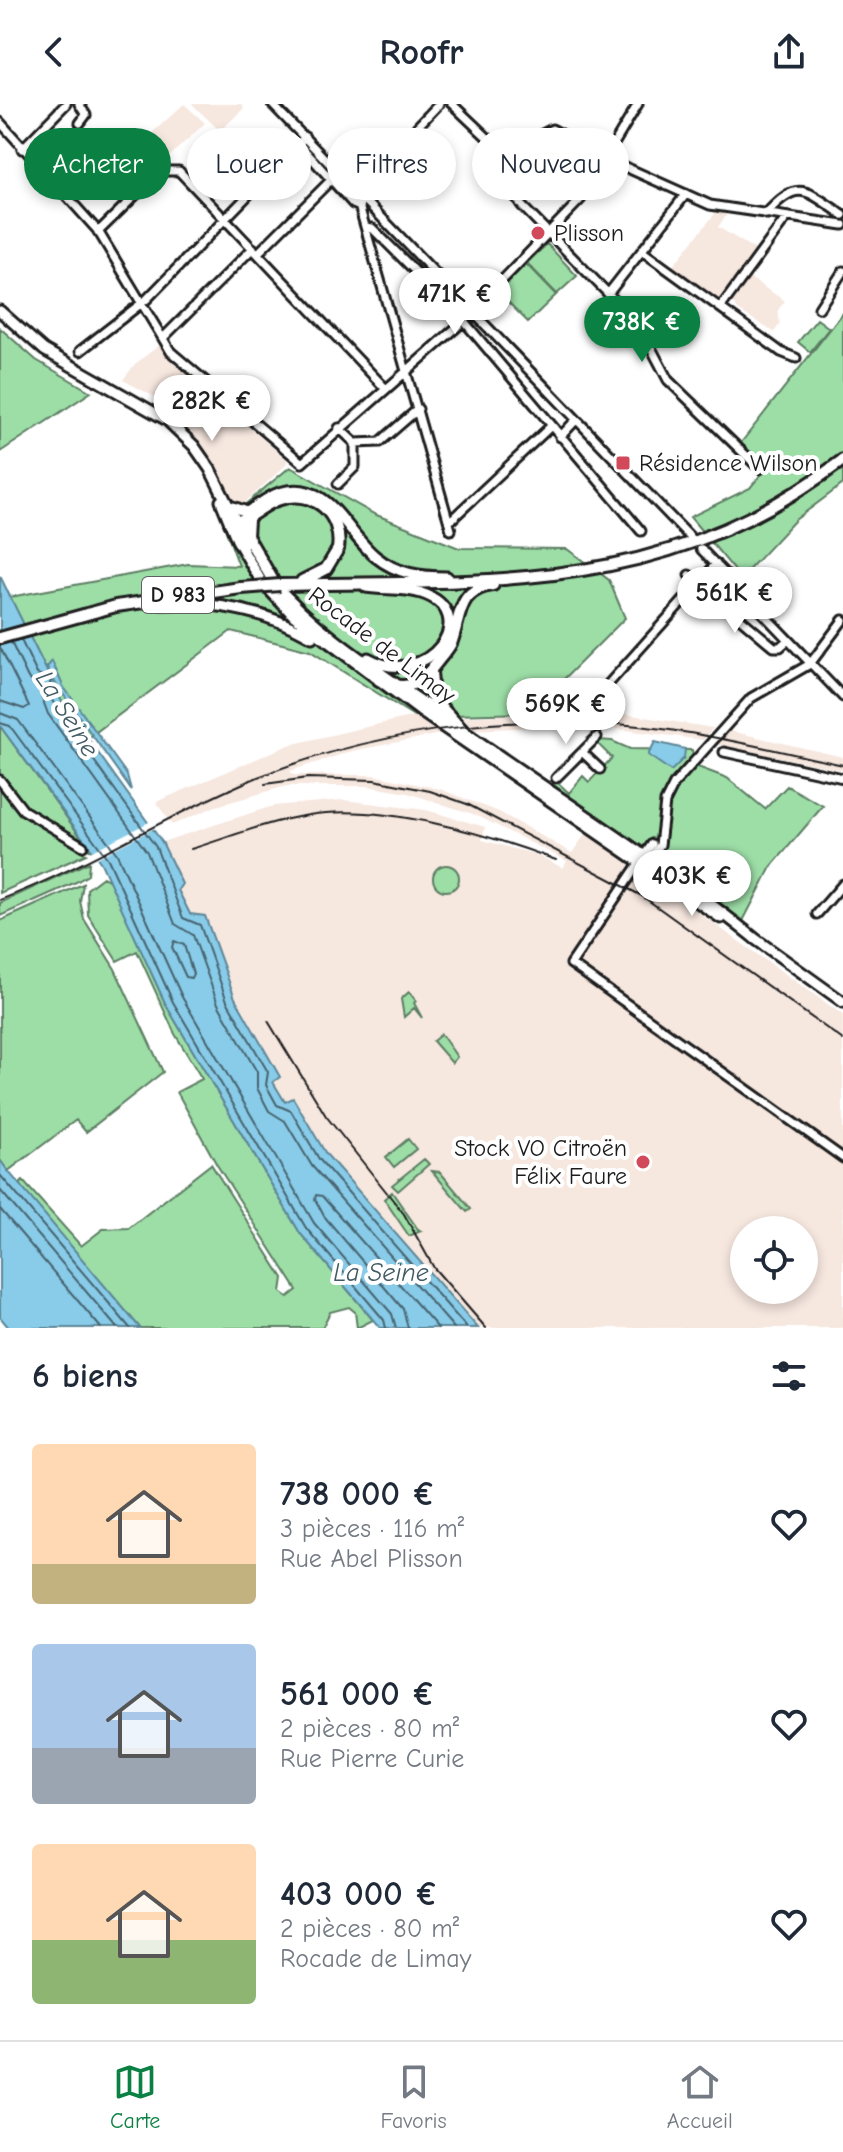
<!DOCTYPE html>
<html lang="fr">
<head>
<meta charset="utf-8">
<style>
	body { margin:0; font-family:"Comic Neue",sans-serif; background:#f2f2f3; color:#1f2937; height:100vh; display:flex; flex-direction:column; font-size:30px; white-space:nowrap }
	* { box-sizing:border-box; margin:0 }
	p { font-size:26px; color:#747a83 }
	.icon { flex:none; width:44px; height:44px; fill:none; stroke:currentColor; stroke-width:2; stroke-linecap:round; stroke-linejoin:round }
	.map { position:relative; height:1224px; overflow:hidden }
	.panel { display:flex; flex-direction:column; background:#fff; flex:1 }
	.panel>* { flex:none }
	.guide { position:absolute; left:24px; top:24px; width:796px; height:72px; display:flex; gap:16px }
	.controls { position:absolute; left:730px; top:1112px; display:grid; gap:16px }
	.controls a { display:grid; place-items:center; width:88px; height:88px; border-radius:50%; background:#fff; box-shadow:0 4px 12px #0003; font-size:40px }
	.price { position:absolute; translate:-50% -68px; padding:0 18px; border-radius:28px; background:#fff; color:#222; font-size:26px; line-height:52px; filter:drop-shadow(0 2px 4px #0008) }
	.price::after { content:''; position:absolute; left:50%; top:48px; width:24px; height:18px; margin-left:-12px; background:inherit; clip-path:polygon(0 0,100% 0,50% 100%) }
	.price.active { background:#0b8043; color:#fff }
	ul { padding:0; list-style:none }
	li { display:flex; align-items:center; gap:24px; height:200px; padding:0 32px }
	li span { display:grid; place-items:center; flex:none; width:224px; height:160px; border-radius:8px; color:#555 }
	li>.icon { margin-inline-start:auto }
	span .icon { width:96px; height:96px; fill:#fffc; stroke-width:1 }
	li b { font-size:34px }
	h2 { display:flex; justify-content:space-between; align-items:center; height:96px; padding:0 32px; font-size:34px }
	.tag { padding:0 28px; border-radius:36px; background:#fff; box-shadow:0 4px 12px #0003; font-size:28px; line-height:72px }
	.tag.active { background:#0b8043; color:#fff }
	header { display:flex; justify-content:space-between; align-items:center; height:104px; padding:0 32px; background:#fff; font-size:36px; font-weight:700 }
	.tab-bar { display:flex; justify-content:space-around; align-items:center; height:112px; border-top:2px solid #e0e1e3; background:#fff; font-size:22px; color:#747a83 }
	.tab-bar a { display:grid; justify-items:center; gap:4px }
	.tab-bar .active { color:#0b8043 }
	.map>svg:first-child { display:block }
	.built { fill:#f6e7df; fill-rule:evenodd }
	.green { fill:#9ddea7; stroke:#5c7d62; stroke-width:2 }
	.water { fill:#88cce9; stroke:#5d8697; stroke-width:2 }
	.pier { fill:#fff }
	.lines { fill:none; stroke-linecap:round; stroke-linejoin:round }
	.shore { stroke:#47626e; stroke-width:2 }
	.minor-casing { stroke:#1c1c1c; stroke-width:13 }
	.secondary-casing { stroke:#1c1c1c; stroke-width:15 }
	.primary-casing { stroke:#1c1c1c; stroke-width:16 }
	.minor { stroke:#fff; stroke-width:7 }
	.secondary { stroke:#fff; stroke-width:9 }
	.primary { stroke:#fff; stroke-width:10 }
	.rail { stroke:#1c1c1c; stroke-width:2 }
	.primary-bridge-casing { stroke:#1c1c1c; stroke-width:16; stroke-linecap:butt }
	.primary-bridge { stroke:#fff; stroke-width:10 }
	.poi-dot { fill:#d1495b; stroke:#fff; stroke-width:3 }
	.labels { text-anchor:middle; dominant-baseline:central; stroke-width:8; stroke-linejoin:round; paint-order:stroke }
	.shield { fill:#fff; stroke:#606060; stroke-width:2 }
	.shield-label { font-size:22px; font-weight:bold; fill:#1c1c1c }
	.poi-label { font-size:24px; fill:#1c1c1c; stroke:#fff; text-anchor:start }
	.street-label { font-size:24px; fill:#1c1c1c; stroke:#fff }
	.water-label { font-size:26px; font-style:italic; fill:#425a64; stroke:#fff }
</style>
</head>
<body>
<header><svg class="icon" aria-label="back" viewBox="0 0 24 24"><path d="M15 5l-7 7 7 7"/></svg>Roofr<svg class="icon" aria-label="share" viewBox="0 0 24 24"><path d="M12 15V3M7 8l5-5 5 5M5 13v7h14v-7"/></svg></header>
<div class="map">
<svg width="843" height="1224" viewBox="0 0 843 1224">
	<rect width="100%" height="100%" fill="#fff"/>
	<filter id="ink" filterUnits="userSpaceOnUse"><feTurbulence type="fractalNoise" baseFrequency=".0125" numOctaves="2"/><feDisplacementMap in="SourceGraphic" scale="16" xChannelSelector="R" yChannelSelector="G"/><feConvolveMatrix kernelMatrix="1 2 1 2 8 2 1 2 1" color-interpolation-filters="sRGB"/></filter>
	<g filter="url(#ink)">
		<path class="built" d="M184,0L205,19L118,101L98,78Z
			M192,0H241L244,4L220,27Z
			M717,107L728,109L718,123L757,147L721,198L673,162Z
			M747,172L785,197L778,206L780,220L774,228L738,206L730,195Z
			M161,240L170,256L287,356L286,361L242,401L235,399L220,373L172,307L157,294L123,276L135,260Z
			M572,608L625,610L713,624L703,636L610,624L554,622L474,626L463,613Z
			M414,612L440,630L352,647L290,667L293,671H373L440,685L499,708L572,749L586,729L843,911V1224H478L326,1050L293,995L285,999L273,977L280,972L190,811L178,785L182,780L162,738L273,702L343,696L426,706L485,723L482,736L537,751L563,764L567,757L476,711L408,689L367,682H287L216,702L172,721L156,698L289,641ZM744,1126H804V1186H744Z
			M726,626L843,653V666L714,640Z"/>
		<path class="green" d="M547,140L577,172L557,190L527,159Z
			M526,160L556,191L528,218L498,188Z
			M843,209V380L795,416L741,474L690,413L750,384L767,363L740,340Z
			M817,215L829,224L810,248L798,238Z
			M0,224L36,256L91,288L0,348Z
			M290,363L374,410L459,444L567,445L609,476L625,514L553,586L572,608L414,612L310,547L231,527L88,634L63,600L10,493L188,460L239,462L223,419Z
			M0,622L91,747L37,714L0,673Z
			M598,636L612,637L630,645L692,646L695,662L727,674L765,705L787,682L823,702L771,763L743,817L552,683L554,675L569,689L583,672L589,678L612,654L596,638Z
			M0,681L32,716L86,750L0,789Z
			M89,758L88,771L76,778L0,812V799Z
			M433 774a13 13 0 1 1 26 0a13 13 0 1 1-26 0Z
			M103,773L110,777L166,901L300,1129L373,1216L357,1224L355,1208L349,1203L330,1208L322,1224H140L19,1081L23,1077L81,1142L103,1125L129,1124L211,1060L283,1174L281,1188L288,1193L297,1186L217,1061L177,988L202,975L175,930L137,847L117,857L88,811L87,785Z
			M83,780L80,797L84,815L115,865L163,968L86,1028L76,1016L8,1067L0,1056V817Z
			M409,888L416,897L414,899L422,914L414,904L404,913L401,895Z
			M441,930L457,953L452,959L433,937Z
			M408,1035L416,1045L394,1063L386,1053Z
			M424,1055L429,1060L398,1087L392,1081Z
			M432,1067L440,1068L471,1105L467,1108Z
			M392,1088L417,1124L421,1127L409,1132L384,1095Z"/>
		<path class="water" d="M0,472L63,600L162,738L182,780L178,786L190,810L205,812L235,894L280,973L273,978L285,998L293,994L326,1050L478,1224H380L300,1129L166,901L101,759L0,622Z
			M52,557L63,582L127,671L131,686L56,580L47,563Z
			M655,638L685,645L684,654L671,667L648,651Z
			M0,1056L8,1067L140,1224H9L0,1213Z"/>
		<path class="pier" d="M151,717L155,724L151,726L93,756L88,749Z"/>
		<g class="lines">
			<path class="shore" d="M21,536L37,570L51,575L48,589L57,605L156,743L183,814L200,821L227,897L268,968L266,981L277,1001L291,1007L319,1055L467,1224
				M11,538L28,574L38,583L48,610L147,748L175,820L193,831L218,900L257,968V984L269,1007L285,1017L312,1062L454,1224
				M0,543L29,602L24,605L0,597
				M0,609L18,616L117,750L182,893L314,1119L392,1210L396,1224
				M0,619L10,622L108,755L173,898L306,1124L384,1216L386,1224
				M174,837L184,841L193,870L191,874L186,873L172,843Z
				M0,1071L130,1224
				M0,1086L117,1224
				M0,1105L101,1224
				M408,1224L403,1205L324,1112L315,1095L316,1091L322,1092L438,1224"/>
			<defs>
				<path id="minor" d="M79,0L86,11L80,19
					M272,0L689,432
					M452,0L491,37L509,83L522,102L639,221L668,276L760,365
					M0,18L98,127L171,248L302,359L457,223L581,95L638,0
					M417,28V23L439,0
					M491,37L519,42L552,25L623,62L710,101L843,121
					M299,40L353,100L360,103
					M22,45L66,0
					M361,96L360,105L451,426
					M766,110C798,74 806,86 843,111
					M366,123L372,124L458,210L641,427
					M98,128L160,67H179L384,283
					M642,147L781,248L796,254
					M258,149L331,76
					M608,190L686,90
					M721,203L787,113
					M819,204L843,167
					M163,234L253,144
					M80,247L147,195L305,33
					M339,324L355,339
					M560,333L576,316
					M338,380L355,363V339L380,338L418,305
					M450,417L551,322
					M701,445L843,593
					M689,471L774,543H780L788,536
					M586,597L603,586L716,460
					M582,648L600,665
					M724,648L843,674
					M556,674L597,633
					M0,676L23,706L83,742
					M652,740L571,860L843,1054
					M648,759L660,741L665,698L674,680L751,594L810,560L843,516
					M817,810L843,780"/>
				<path id="secondary" d="M0,207L44,246L167,316L194,342L210,365L247,439
					M221,397L237,436L261,477L294,512L420,607L721,814
					M230,402L247,408C258,402 267,393 279,389C329,373 345,429 376,453C397,470 421,473 447,473
					M273,478C316,527 372,563 425,600C536,680 652,751 758,837
					M366,483C384,486 403,483 421,489C485,509 427,588 368,554
					M161,500C214,497 266,507 312,533
					M754,834L843,898"/>
				<path id="primary" d="M248,416L247,432L272,475
					M230,419C251,417 260,401 280,395C314,384 343,411 338,445L326,465L302,477
					M280,481C493,475 660,493 843,356
					M0,534L116,502L241,484
					M431,568L433,594L465,629
					M379,576C407,588 419,582 437,558C442,551 449,545 452,537C461,511 458,485 493,481"/>
			</defs>
			<use href="#minor" class="minor-casing"/>
			<use href="#secondary" class="secondary-casing"/>
			<use href="#primary" class="primary-casing"/>
			<use href="#minor" class="minor"/>
			<use href="#secondary" class="secondary"/>
			<use href="#primary" class="primary"/>
			<path class="rail" d="M265,680L308,674L374,676L430,687L467,700L642,792L843,936
				M191,745C230,733 269,717 309,711C383,699 487,730 556,756
				M0,796C89,762 170,709 258,673C388,622 532,606 670,626C728,634 786,649 843,661
				M268,917L326,1012L404,1110L434,1164L486,1224"/>
			<defs>
				<path id="primary-bridge" d="M241,484L280,481"/>
			</defs>
			<use href="#primary-bridge" class="primary-bridge-casing"/>
			<use href="#primary-bridge" class="primary-bridge"/>
		</g>
	</g>
	<g class="poi-dot">
		<circle cx="538" cy="129" r="8"/>
		<rect x="615" y="351" width="16" height="16" rx="4"/>
		<circle cx="643" cy="1058" r="8"/>
	</g>
	<g class="labels">
		<rect class="shield" x="142" y="473" width="72" height="36" rx="6"/>
		<g class="shield-label">
			<text x="178" y="491">D 983</text>
		</g>
		<g class="poi-label">
			<text x="554" y="129">Plisson</text>
			<text x="639" y="359">Résidence Wilson</text>
			<text x="627" y="1044" text-anchor="end">Stock VO Citroën<tspan x="627" dy="28">Félix Faure</tspan></text>
		</g>
		<g class="street-label">
			<text transform="translate(382 541) rotate(37)">Rocade de Limay</text>
		</g>
		<g class="water-label">
			<text transform="translate(67 610) rotate(58)">La Seine</text>
			<text x="381" y="1169">La Seine</text>
		</g>
	</g>
</svg>
<div class="controls">
<a><svg class="icon" aria-label="locate" viewBox="0 0 24 24"><circle cx="12" cy="12" r="6"/><path d="M12 2v4M12 18v4M2 12h4M18 12h4"/></svg></a>
</div>
<b class="price" style="left:455px;top:232px">471K €</b>
<b class="price active" style="left:642px;top:260px">738K €</b>
<b class="price" style="left:212px;top:339px">282K €</b>
<b class="price" style="left:735px;top:531px">561K €</b>
<b class="price" style="left:566px;top:642px">569K €</b>
<b class="price" style="left:692px;top:814px">403K €</b>
<div class="guide">
<a class="tag active">Acheter</a>
<a class="tag">Louer</a>
<a class="tag">Filtres</a>
<a class="tag">Nouveau</a>
</div>
</div>
<section class="panel">
<h2>6 biens<svg class="icon" aria-label="filters" viewBox="0 0 24 24"><path d="M4 7h16M4 17h16"/><circle cx="9" cy="7" r="2"/><circle cx="15" cy="17" r="2"/></svg></h2>
<ul>
<li><span style="background:linear-gradient(#ffd9b3 75%,#c2b280 0)"><svg class="icon" aria-label="home" viewBox="0 0 24 24"><path d="M3 11l9-7 9 7M6 9v11h12V9"/></svg></span><div><b>738 000 €</b><p>3 pièces · 116 m²</p><p>Rue Abel Plisson</p></div><svg class="icon" aria-label="heart" viewBox="0 0 24 24"><path d="M12 20l-8-8c-3-5 5-10 8-4 3-6 11-1 8 4z"/></svg></li>
<li><span style="background:linear-gradient(#a9c7e8 65%,#9aa5b1 0)"><svg class="icon" aria-label="home" viewBox="0 0 24 24"><path d="M3 11l9-7 9 7M6 9v11h12V9"/></svg></span><div><b>561 000 €</b><p>2 pièces · 80 m²</p><p>Rue Pierre Curie</p></div><svg class="icon" aria-label="heart" viewBox="0 0 24 24"><path d="M12 20l-8-8c-3-5 5-10 8-4 3-6 11-1 8 4z"/></svg></li>
<li><span style="background:linear-gradient(#ffd9b3 60%,#8fb573 0)"><svg class="icon" aria-label="home" viewBox="0 0 24 24"><path d="M3 11l9-7 9 7M6 9v11h12V9"/></svg></span><div><b>403 000 €</b><p>2 pièces · 80 m²</p><p>Rocade de Limay</p></div><svg class="icon" aria-label="heart" viewBox="0 0 24 24"><path d="M12 20l-8-8c-3-5 5-10 8-4 3-6 11-1 8 4z"/></svg></li>
</ul>
</section>
<nav class="tab-bar">
<a class="active"><svg class="icon" aria-label="map" viewBox="0 0 24 24"><path d="M3 6l6-2 6 2 6-2v14l-6 2-6-2-6 2zM9 4v14M15 6v14"/></svg>Carte</a>
<a><svg class="icon" aria-label="saved" viewBox="0 0 24 24"><path d="M7 4h10v16l-5-4-5 4z"/></svg>Favoris</a>
<a><svg class="icon" aria-label="home" viewBox="0 0 24 24"><path d="M3 11l9-7 9 7M6 9v11h12V9"/></svg>Accueil</a>
</nav>
</body>
</html>
